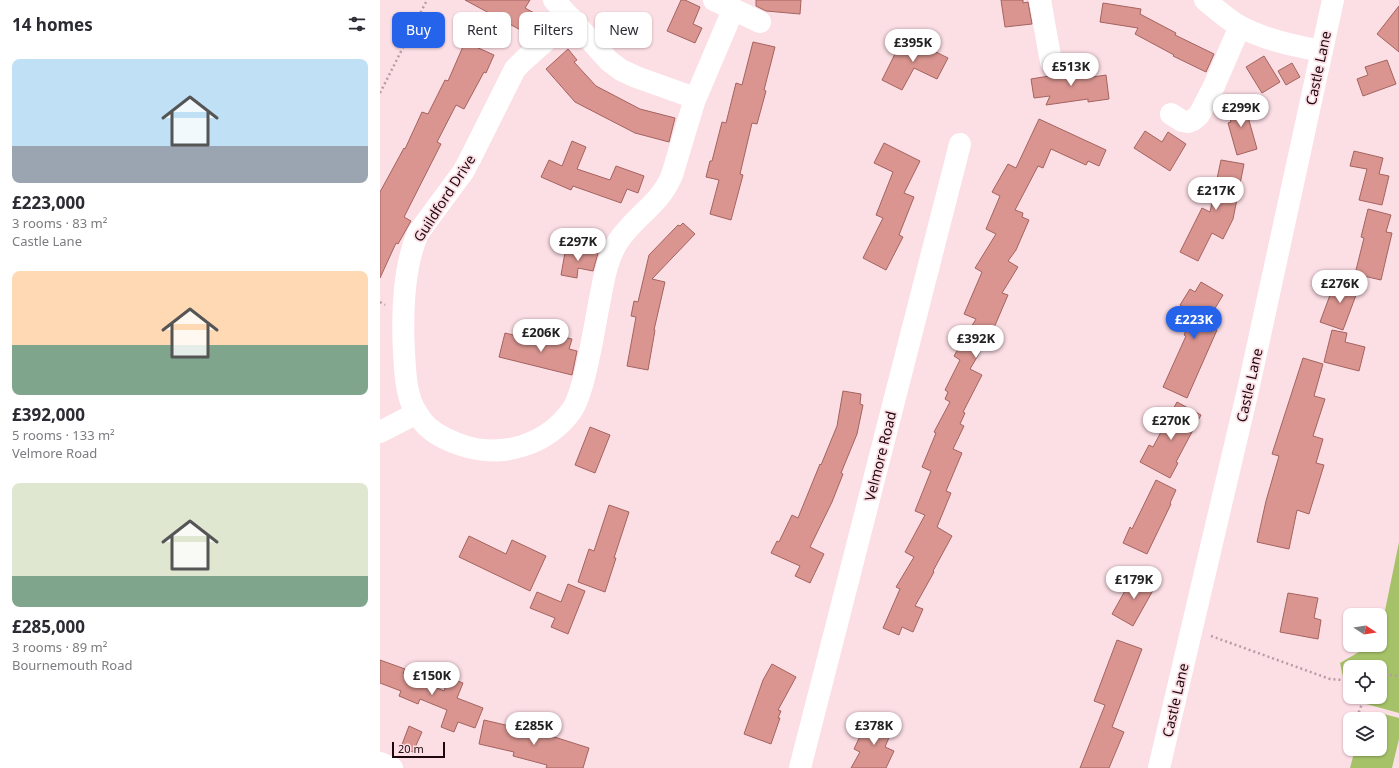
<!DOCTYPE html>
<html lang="en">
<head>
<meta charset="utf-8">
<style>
	body { margin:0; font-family:"Noto Sans",sans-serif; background:#f2f2f3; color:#2b2b33; height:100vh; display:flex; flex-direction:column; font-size:15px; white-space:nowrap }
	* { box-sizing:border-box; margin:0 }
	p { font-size:13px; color:#7c7c81 }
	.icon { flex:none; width:22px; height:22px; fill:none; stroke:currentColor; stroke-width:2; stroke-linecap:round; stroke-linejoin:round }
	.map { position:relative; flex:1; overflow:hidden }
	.sheet { display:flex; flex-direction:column; background:#fff; width:380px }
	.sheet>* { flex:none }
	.top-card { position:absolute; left:12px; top:12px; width:380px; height:36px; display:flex; gap:8px }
	.needle { width:26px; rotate:102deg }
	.tools { position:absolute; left:963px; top:608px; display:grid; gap:8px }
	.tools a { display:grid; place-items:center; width:44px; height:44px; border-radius:8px; background:#fff; box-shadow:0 1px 3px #0004; font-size:20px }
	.scale { position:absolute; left:12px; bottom:10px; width:53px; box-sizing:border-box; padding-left:4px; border:2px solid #1f070e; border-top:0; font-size:11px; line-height:14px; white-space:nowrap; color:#1f070e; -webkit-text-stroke:3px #fcdee5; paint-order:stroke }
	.price { position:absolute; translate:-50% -34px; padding:0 9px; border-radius:14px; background:#fff; color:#222; font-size:13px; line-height:26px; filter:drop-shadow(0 1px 2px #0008) }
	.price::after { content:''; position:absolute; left:50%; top:24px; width:12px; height:9px; margin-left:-6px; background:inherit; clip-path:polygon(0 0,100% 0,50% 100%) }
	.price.on { background:#2563eb; color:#fff }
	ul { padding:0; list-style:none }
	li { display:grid; align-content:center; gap:8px; height:212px; padding:0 12px }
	li span { display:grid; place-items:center; height:124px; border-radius:8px; color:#555 }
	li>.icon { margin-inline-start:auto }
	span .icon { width:72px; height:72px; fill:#fffc; stroke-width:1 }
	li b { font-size:17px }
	h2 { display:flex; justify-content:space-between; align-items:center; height:48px; padding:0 12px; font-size:17px }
	.tag { padding:0 14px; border-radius:8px; background:#fff; box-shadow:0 1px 3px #0004; font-size:14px; line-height:36px }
	.tag.on { background:#2563eb; color:#fff }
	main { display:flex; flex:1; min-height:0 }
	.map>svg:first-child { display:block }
	.green { fill:#a5c268; fill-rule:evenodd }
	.building { fill:#da9590; stroke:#a4635f }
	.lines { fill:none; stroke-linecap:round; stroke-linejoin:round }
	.path { stroke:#b89ca3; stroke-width:2.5; stroke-dasharray:2 3; stroke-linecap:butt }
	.minor { stroke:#fff; stroke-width:22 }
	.labels { text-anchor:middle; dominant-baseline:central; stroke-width:3.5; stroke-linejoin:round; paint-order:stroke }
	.street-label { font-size:14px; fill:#1f070e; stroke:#fcdee5 }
</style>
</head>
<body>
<main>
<section class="sheet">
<h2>14 homes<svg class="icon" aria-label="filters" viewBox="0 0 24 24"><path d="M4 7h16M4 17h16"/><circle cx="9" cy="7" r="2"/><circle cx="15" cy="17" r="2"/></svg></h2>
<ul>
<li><span style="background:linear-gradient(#bfe0f5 70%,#9aa5b1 0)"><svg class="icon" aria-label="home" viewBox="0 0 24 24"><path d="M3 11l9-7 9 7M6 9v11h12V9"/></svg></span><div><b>£223,000</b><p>3 rooms · 83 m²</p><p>Castle Lane</p></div></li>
<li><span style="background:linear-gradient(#ffd9b3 60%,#7fa58c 0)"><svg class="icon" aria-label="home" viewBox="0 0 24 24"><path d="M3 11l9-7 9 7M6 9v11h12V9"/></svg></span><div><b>£392,000</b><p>5 rooms · 133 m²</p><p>Velmore Road</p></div></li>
<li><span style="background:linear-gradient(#dfe7d0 75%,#7fa58c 0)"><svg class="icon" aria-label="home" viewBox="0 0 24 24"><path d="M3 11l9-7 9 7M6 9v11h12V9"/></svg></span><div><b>£285,000</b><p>3 rooms · 89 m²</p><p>Bournemouth Road</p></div></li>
</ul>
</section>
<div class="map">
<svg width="1019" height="768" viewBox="0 0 1019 768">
	<rect width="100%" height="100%" fill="#fcdee5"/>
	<path class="green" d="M1019,542V713L968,699L960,663L991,645H1000V635ZM970,667H1000V697H970Z
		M1000,713L1019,718V739L1012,768H970L975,749H1000L999,719Z"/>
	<path class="building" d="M85,0H150L145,8L158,15L148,34Z
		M301,0H305L320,7L313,24L322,28L315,43L287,31Z
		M376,0H421L420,14L386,11L376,6Z
		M621,0H643V3L648,2L652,24L625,27Z
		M723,3L761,9L760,14L796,33L795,35L834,54L826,72L793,56L794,55L755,34L758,28L720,22Z
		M1019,6V52L997,34Z
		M524,36L568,58L557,79L534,68L522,90L502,80Z
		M85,42L114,55L106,73L104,72L84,109L76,105L57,142L61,144L24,217L31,221L18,244L16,243L0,278V192L24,148L25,149L42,112L48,114L65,80L68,81Z
		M373,42L395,47L384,90L386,91L377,124L372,123L360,174L363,175L351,220L330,214L339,180L326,177L330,161H332L342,122L346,123L356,83L362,85Z
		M188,49L197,60L194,62L216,86L260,109L295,118L289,142L255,133L195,102L166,69Z
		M884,56L900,82L882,93L866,67Z
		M1007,60L1016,84L983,96L977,79L988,75L985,67Z
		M912,63L920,77L906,85L898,71Z
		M705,68L706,78L726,75L729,99L708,102V99L666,105L670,96L654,98L651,79L675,75V74L679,71Z
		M863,99L877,149L857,155L848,123L851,122L846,104Z
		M659,119L726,150L719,166L708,161L706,165L671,149L663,168L658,166L635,210L643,213L642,217L649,220L636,250L628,261L638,267L622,293L628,295L613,330L590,369L602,375L583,412L585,413L580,424L584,426L573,449L582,453L566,491L571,493L557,527L572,536L553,571L554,572L535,606L543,609L533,632L522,627L519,635L503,628L520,589L516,587L534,557L525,552L545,515L535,511L551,471L542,467L556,433L554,432L570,402L565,399L568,392L565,390L580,360L574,356L596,319L584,314L602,272L595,268L616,234L606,229L620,196L612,192L628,164L636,168Z
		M765,131L782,142L788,132L806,144L790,171L754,148Z
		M192,141L206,147L197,169L230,180L236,166L264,176L258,193L247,189L241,203L193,186L191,190L161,177L169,160L182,166Z
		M504,143L540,161L524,193L534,197L519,235L523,237L506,270L483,258L503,218L496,215L513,172L494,163Z
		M974,151L1003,158L999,174L1009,176L1002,205L979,200L987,169L970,166Z
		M841,160L864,164L853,219L843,239L832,233L818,261L800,252L822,208L830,212Z
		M988,209L1011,215L1006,232L1012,233L1001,280L975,274L984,238L981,237Z
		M303,223L315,234L272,279L285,282L274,330H275L268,370L247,366L256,317L251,316L254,301L258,302L269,255L298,225L300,226Z
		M186,247L218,253L213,271L198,268L197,278L181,275Z
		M956,279L979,287L963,330L940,322Z
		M821,282L843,295L825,325L837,330L807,398L783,387L806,336L804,335L814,313L800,305L810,289L815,292Z
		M952,330L967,333L965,342L985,347L979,371L944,362Z
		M125,333L166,343L169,334L192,339L189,349L197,351L192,375L119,357Z
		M923,358L943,364L934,396L945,399L933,436L943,439L936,463L944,465L929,514L917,510L909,549L877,542L886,501L899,456L892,454Z
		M463,391L481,394L480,404L483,405L477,434L461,473L463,474L452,502L430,547L444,554L430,583L415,576L420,566L391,553L397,541L399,542L412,515L418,518L440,464L441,465L457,426Z
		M797,402L821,415L796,462L798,463L790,478L760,462L769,445L773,447Z
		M210,427L230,435L215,473L195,465Z
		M776,480L796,490L790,503L791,504L767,554L743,543L750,527L752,529Z
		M229,505L249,512L234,558H236L225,592L198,582L209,549L214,551Z
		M89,536L126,554L132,540L166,556L150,591L79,557Z
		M755,573L776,585L753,626L732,614Z
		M188,584L205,591L188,634L171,627L175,618L150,608L157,592L181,602Z
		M908,593L938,598L934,618L941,620L938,639L900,632Z
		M737,640L762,649L732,727L744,732L729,768H700L725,705L714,701Z
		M0,660L25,669L23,673L64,691L69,678L83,683L77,698L103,708L95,728L78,722L74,732L61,727L67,710L40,699L38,704L19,696L21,691L0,683Z
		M392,664L416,677L398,710L401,711L398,718H400L391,744L364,734L383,680Z
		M489,717L513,728L505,747L514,751L506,768H471L480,752L474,749Z
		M104,720L168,735L209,748L203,768H166L167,765L133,756L134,752L99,744Z
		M29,726L42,732L33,752L21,747Z"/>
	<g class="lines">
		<path class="path" d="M0,93L47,0
			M0,302L5,305
			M831,636L950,679L962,680L970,677
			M1000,674L1019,676
			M966,679L970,684
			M977,717L983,701L980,697"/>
		<path class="minor" d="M174,0L229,61L241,70L256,77L315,98
			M334,0L380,22
			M660,0L671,62
			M825,0C836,9 847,19 859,26C885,40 915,46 942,51
			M191,18L144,60L135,69L90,159L83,172L38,233C23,268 22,315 24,353C25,367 25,381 29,395C31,405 37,414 43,422C53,434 67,440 81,445C122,459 167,445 192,410C198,401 200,391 203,382C210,356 214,330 219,304C223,284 226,261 237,243C253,217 280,205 292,175L314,102L353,10
			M791,114L802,121L808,122L813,120L819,115L834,86L860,26
			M0,432L37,413
			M0,763L12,768
			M420,768L580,144
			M779,768L868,390L953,0"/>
	</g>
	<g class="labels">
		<g class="street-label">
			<text transform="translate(938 68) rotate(-78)">Castle Lane</text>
			<text transform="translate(64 198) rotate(-57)">Guildford Drive</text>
			<text transform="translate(869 385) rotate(-77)">Castle Lane</text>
			<text transform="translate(500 456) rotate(-76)">Velmore Road</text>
			<text transform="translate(795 700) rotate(-77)">Castle Lane</text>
		</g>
	</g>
</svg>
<div class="tools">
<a><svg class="needle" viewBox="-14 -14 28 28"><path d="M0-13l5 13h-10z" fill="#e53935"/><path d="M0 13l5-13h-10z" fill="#7c7c81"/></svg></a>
<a><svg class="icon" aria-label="locate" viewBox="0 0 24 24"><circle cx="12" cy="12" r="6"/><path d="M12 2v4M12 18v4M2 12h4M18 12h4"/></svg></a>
<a><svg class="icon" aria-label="layers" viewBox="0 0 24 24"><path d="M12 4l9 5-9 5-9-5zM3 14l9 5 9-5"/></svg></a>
</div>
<div class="scale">20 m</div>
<b class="price" style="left:533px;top:63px">£395K</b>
<b class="price" style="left:691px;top:87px">£513K</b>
<b class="price" style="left:861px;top:128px">£299K</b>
<b class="price" style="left:836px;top:211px">£217K</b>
<b class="price" style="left:198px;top:262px">£297K</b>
<b class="price" style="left:960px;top:304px">£276K</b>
<b class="price on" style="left:814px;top:340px">£223K</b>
<b class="price" style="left:161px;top:353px">£206K</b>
<b class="price" style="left:596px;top:359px">£392K</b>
<b class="price" style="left:791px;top:441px">£270K</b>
<b class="price" style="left:754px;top:600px">£179K</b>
<b class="price" style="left:52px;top:696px">£150K</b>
<b class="price" style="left:154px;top:746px">£285K</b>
<b class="price" style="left:494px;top:746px">£378K</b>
<div class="top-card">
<a class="tag on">Buy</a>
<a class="tag">Rent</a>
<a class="tag">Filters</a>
<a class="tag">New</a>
</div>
</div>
</main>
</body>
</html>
